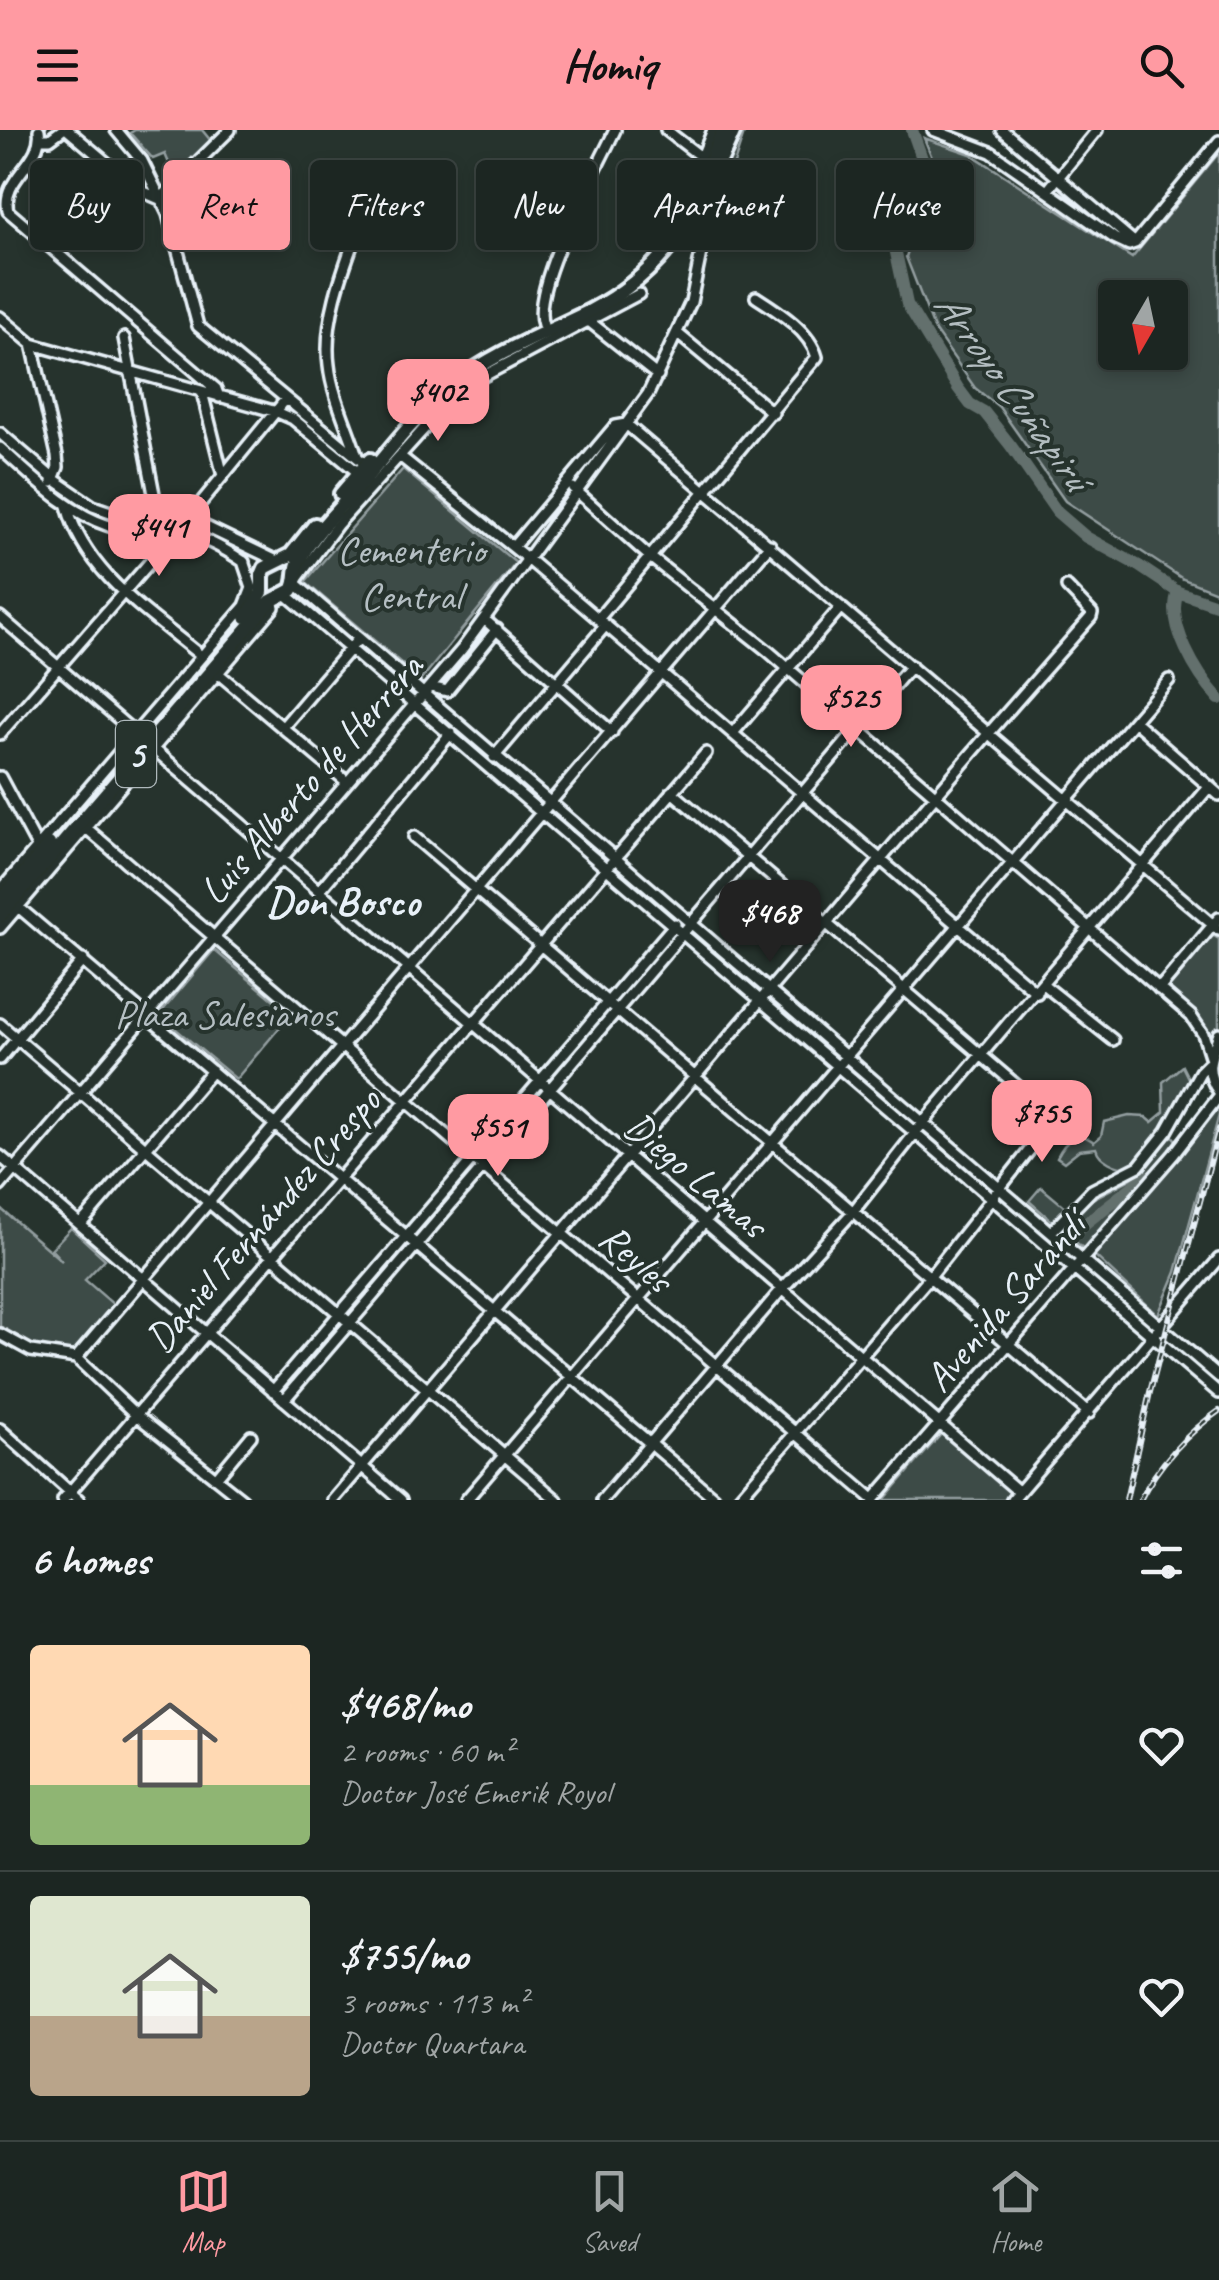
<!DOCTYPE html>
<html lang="en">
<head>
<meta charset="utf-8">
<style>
	body { margin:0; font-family:Caveat,sans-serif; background:#252e2a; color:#f1f3f6; height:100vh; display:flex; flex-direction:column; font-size:38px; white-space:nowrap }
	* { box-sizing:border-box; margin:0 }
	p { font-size:32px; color:#a0a5a5 }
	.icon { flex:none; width:55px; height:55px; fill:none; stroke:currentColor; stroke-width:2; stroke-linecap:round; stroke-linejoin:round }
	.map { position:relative; height:1370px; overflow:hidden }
	.details { display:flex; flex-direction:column; background:#1c2622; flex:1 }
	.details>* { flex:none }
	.hud { position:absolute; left:30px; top:30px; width:1160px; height:90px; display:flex; gap:20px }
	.needle { width:65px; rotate:189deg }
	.tools { position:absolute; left:1098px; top:150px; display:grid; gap:20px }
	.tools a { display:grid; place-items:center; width:90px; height:90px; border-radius:10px; background:#1c2622; box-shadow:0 5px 15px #0003,0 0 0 2px #3a4340; font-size:50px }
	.price { position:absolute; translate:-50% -85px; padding:0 22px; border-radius:20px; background:#ff9aa2; color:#111; font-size:32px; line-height:65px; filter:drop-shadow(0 2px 5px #0008) }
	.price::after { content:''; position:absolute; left:50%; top:60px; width:30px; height:22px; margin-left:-15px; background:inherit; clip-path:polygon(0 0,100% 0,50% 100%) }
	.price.current { background:#222; color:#fff }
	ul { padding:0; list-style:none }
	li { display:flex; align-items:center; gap:30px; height:250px; padding:0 30px }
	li+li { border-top:2px solid #3a4340 }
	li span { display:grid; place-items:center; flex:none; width:280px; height:200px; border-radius:10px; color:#555 }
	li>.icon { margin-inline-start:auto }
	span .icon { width:120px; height:120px; fill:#fffc; stroke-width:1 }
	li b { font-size:42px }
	h2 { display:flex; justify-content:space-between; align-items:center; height:120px; padding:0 30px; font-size:42px }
	.tag { padding:0 35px; border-radius:10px; background:#1c2622; box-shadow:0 5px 15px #0003,0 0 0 2px #3a4340; font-size:35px; line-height:90px }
	.tag.current { background:#ff9aa2; color:#111 }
	header { display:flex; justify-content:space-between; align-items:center; height:130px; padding:0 30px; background:#ff9aa2; color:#111; font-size:45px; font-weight:700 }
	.menu { display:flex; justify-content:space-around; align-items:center; height:140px; border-top:2px solid #3a4340; background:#1c2622; font-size:28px; color:#a0a5a5 }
	.menu a { display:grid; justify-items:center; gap:5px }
	.menu .current { color:#ff9aa2 }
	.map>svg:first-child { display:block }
	.green { fill:#3e4b47; stroke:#939ea0; stroke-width:2.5; fill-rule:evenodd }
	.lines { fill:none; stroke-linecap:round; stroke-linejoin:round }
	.river { stroke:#636f6d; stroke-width:12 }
	.minor-casing { stroke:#e8f1f8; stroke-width:16 }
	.highway-casing { stroke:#e8f1f8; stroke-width:20 }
	.minor { stroke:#26332d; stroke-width:9 }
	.highway { stroke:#26332d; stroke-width:12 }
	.rail-casing { stroke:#e8f1f8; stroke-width:6 }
	.rail { stroke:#26332d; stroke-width:2.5; stroke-dasharray:8; stroke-linecap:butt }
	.labels { text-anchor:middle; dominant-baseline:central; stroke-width:8; stroke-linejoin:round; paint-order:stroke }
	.shield { fill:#26332d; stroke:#aeb8bb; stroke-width:2.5 }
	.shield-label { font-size:38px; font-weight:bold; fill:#e8f1f8 }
	.park-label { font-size:40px; fill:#b5bfc3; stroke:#26332d }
	.street-label { font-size:40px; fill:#e8f1f8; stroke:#26332d }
	.water-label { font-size:42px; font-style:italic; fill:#b3bdc0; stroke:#26332d }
	.neighbourhood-label { font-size:42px; font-weight:bold; fill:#e8f1f8; stroke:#26332d }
</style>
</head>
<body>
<header><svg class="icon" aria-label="menu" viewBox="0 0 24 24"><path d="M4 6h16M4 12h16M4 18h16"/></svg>Homiq<svg class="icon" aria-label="search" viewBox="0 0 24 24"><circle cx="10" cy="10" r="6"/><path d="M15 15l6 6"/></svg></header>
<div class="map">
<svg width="1219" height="1370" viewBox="0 0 1219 1370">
	<rect width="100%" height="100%" fill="#26332d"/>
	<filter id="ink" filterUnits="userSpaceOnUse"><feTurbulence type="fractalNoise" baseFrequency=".01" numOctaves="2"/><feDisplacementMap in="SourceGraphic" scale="20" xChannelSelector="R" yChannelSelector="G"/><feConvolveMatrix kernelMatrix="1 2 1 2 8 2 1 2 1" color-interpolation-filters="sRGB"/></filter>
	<g filter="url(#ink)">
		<path class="green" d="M135,0H202L211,11L175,47L165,24L153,29L130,3Z
			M740,0H745L708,114L729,22Z
			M924,8L971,24L1132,128L1219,23V463L1183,449L1065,371L999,277L975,258L935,201L906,127L935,35ZM1115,168H1170V222H1115Z
			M403,339L516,433L421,550L305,452Z
			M430,575L487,623L485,627L426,579Z
			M696,803L758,856V860L754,861L692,807Z
			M1210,804L1219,809V897L1213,913L1196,882L1165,859Z
			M214,820L291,884L236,949L159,885Z
			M1182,936L1190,952L1154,1013L1129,1038C1117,1038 1099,1030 1096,1018L1079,1020L1064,1032L1057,1027C1065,1011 1077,999 1094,1012L1101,1006L1104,992L1129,986L1146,987L1152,992L1164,982L1163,952Z
			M1219,974V985L1176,1142L1158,1185L1093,1124Z
			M1172,1005L1178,1013L1095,1110L1084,1119L1060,1099L1085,1073L1140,1044L1167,1006Z
			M1041,1057L1065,1077L1052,1091L1029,1071Z
			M0,1078L62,1131L51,1119L71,1098L105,1129L85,1150L114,1175L73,1221L39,1218L0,1199Z
			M943,1302L1012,1361L1004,1370H884Z"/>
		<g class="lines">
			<path class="river" d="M912,0L924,34L900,92L895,118L907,174L958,258L970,274L984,282L1011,316L1057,382L1086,407L1139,436L1178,462L1219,476
				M1178,462C1165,494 1198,546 1219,569
				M1069,1106L1146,1046"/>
			<defs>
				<path id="minor" d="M39,0C44,32 0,49 8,81L216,259L219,267
					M68,0L139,60L160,69
					M116,0L142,31L168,84L198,196L369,337
					M666,0L701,27
					M933,0L991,22L1114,108L1129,115L1135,113
					M1002,0L1135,113
					M40,9H50L62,0
					M1047,61L1097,0
					M160,69L230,0
					M690,76L689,58L713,0
					M1135,113L1219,11
					M0,187L32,214L277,282L293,289L361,345
					M590,192L658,246
					M543,195C529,158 597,39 615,0
					M678,204L773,283
					M124,208L160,395
					M32,214L57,325L58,337L52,352
					M202,262L223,346
					M0,303L55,350L93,376L122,386L202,395L277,431
					M0,318C33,347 66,382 109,396C132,403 156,401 180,403C203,406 225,419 244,432
					M357,326C348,297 332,265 329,235C323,191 344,137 359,96
					M401,327L529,430L1037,863
					M573,358L650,427L768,521L1191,886L1203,904L1210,926
					M67,376C85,444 151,484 201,526
					M513,417L615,296L626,294L1219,800
					M297,449L337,395L461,258L639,164
					M296,454L1219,1247
					M287,465L1219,1263
					M0,487L1019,1362
					M484,489L612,602
					M598,489L817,227C810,201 778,181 756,167
					M219,544L347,652
					M431,557L447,561L497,499
					M1134,591L1219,665
					M283,597L359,508
					M733,603L841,477
					M0,604L185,392L286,269
					M494,627L606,495
					M0,647L37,716
					M672,662L1055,988L928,1149L737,1370
					M85,697L874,1370
					M414,707L1089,1283
					M0,761L245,476L252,458L243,431
					M319,761L451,603
					M10,770L717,1370
					M0,798L274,477
					M1044,855L1113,910
					M1159,859L1219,788
					M0,894L557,1370
					M1219,904C1211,926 1203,941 1219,962
					M0,929L83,830
					M0,1026L401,1370
					M0,1056L462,519L648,264L691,172L716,48
					M81,1094L212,941
					M1051,1102L1092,1060L1139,1036L1167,1001L1200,942L1208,934
					M0,1204L31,1221L76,1228L136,1285L243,1370
					M76,1228L770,415
					M273,1261L675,794
					M284,1270L911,536
					M0,1299L79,1370
					M217,1347L251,1306
					M63,1370L706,623
					M333,1370L989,603L1091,487L1092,483L1067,457
					M466,1370L1169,550
					M602,1370L783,1158L852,1083L923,993L1210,656
					M873,1370L1174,1024L1219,966
					M1012,1370L1219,1129"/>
				<path id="highway" d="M703,48L723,0
					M341,364L370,330
					M246,487L262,462V445L265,438L291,425L315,395
					M0,771L49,714
					M0,786L271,471L292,460C298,451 294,441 299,431C313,403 340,378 361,354C391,319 419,281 455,253C496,222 544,204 590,181C669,140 700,78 734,0"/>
			</defs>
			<use href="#minor" class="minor-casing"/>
			<use href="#highway" class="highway-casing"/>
			<use href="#minor" class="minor"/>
			<use href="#highway" class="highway"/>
			<defs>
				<path id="rail" d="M1126,1370L1150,1262L1219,999
					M1140,1370C1157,1336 1188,1302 1219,1281"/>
			</defs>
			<use href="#rail" class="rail-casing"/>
			<use href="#rail" class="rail"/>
		</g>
	</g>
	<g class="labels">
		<rect class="shield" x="116" y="591" width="40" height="66" rx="8"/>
		<g class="shield-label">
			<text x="136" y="624">5</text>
		</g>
		<g class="park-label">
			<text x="411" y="420">Cementerio<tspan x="411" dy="46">Central</tspan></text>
			<text x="225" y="884">Plaza Salesianos</text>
		</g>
		<g class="street-label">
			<text transform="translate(311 649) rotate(-49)">Luis Alberto de Herrera</text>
			<text transform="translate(696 1045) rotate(40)">Diego Lamas</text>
			<text transform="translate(263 1090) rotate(-49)">Daniel Fernández Crespo</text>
			<text transform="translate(636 1128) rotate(41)">Reyles</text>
			<text transform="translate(1005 1172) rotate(-49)">Avenida Sarandí</text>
		</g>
		<g class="water-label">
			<text transform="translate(1012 260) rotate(54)">Arroyo Cuñapirú</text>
		</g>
		<g class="neighbourhood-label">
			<text x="343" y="771">Don Bosco</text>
		</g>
	</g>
</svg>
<div class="tools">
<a><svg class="needle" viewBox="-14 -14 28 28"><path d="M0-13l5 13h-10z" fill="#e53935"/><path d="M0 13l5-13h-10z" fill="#a0a5a5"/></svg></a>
</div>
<b class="price" style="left:438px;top:314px">$402</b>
<b class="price" style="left:159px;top:449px">$441</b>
<b class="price" style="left:851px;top:620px">$525</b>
<b class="price current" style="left:770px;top:835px">$468</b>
<b class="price" style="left:1042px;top:1035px">$755</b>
<b class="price" style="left:498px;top:1049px">$551</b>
<div class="hud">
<a class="tag">Buy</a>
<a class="tag current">Rent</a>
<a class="tag">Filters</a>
<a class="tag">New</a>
<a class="tag">Apartment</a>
<a class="tag">House</a>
</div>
</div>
<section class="details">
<h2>6 homes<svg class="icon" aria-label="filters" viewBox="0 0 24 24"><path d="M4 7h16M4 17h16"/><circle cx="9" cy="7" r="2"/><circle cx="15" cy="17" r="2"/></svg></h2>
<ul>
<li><span style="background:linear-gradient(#ffd9b3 70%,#8fb573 0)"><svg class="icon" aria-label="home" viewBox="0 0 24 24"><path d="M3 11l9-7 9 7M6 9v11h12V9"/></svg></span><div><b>$468/mo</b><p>2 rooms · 60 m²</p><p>Doctor José Emerik Royol</p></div><svg class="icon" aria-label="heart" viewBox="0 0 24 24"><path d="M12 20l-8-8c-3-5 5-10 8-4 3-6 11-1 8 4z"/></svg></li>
<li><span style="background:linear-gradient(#dfe7d0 60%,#b9a48a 0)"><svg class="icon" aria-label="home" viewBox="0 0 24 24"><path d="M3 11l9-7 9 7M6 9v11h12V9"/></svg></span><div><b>$755/mo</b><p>3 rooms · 113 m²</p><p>Doctor Quartara</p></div><svg class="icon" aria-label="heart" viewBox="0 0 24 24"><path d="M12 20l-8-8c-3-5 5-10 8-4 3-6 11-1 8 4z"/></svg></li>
</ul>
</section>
<nav class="menu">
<a class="current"><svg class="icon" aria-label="map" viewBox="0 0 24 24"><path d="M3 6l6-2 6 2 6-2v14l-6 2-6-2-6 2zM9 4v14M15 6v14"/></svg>Map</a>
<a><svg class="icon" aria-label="saved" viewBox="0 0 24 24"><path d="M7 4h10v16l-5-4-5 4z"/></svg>Saved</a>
<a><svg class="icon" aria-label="home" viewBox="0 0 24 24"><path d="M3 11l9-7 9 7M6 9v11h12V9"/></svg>Home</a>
</nav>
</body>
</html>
